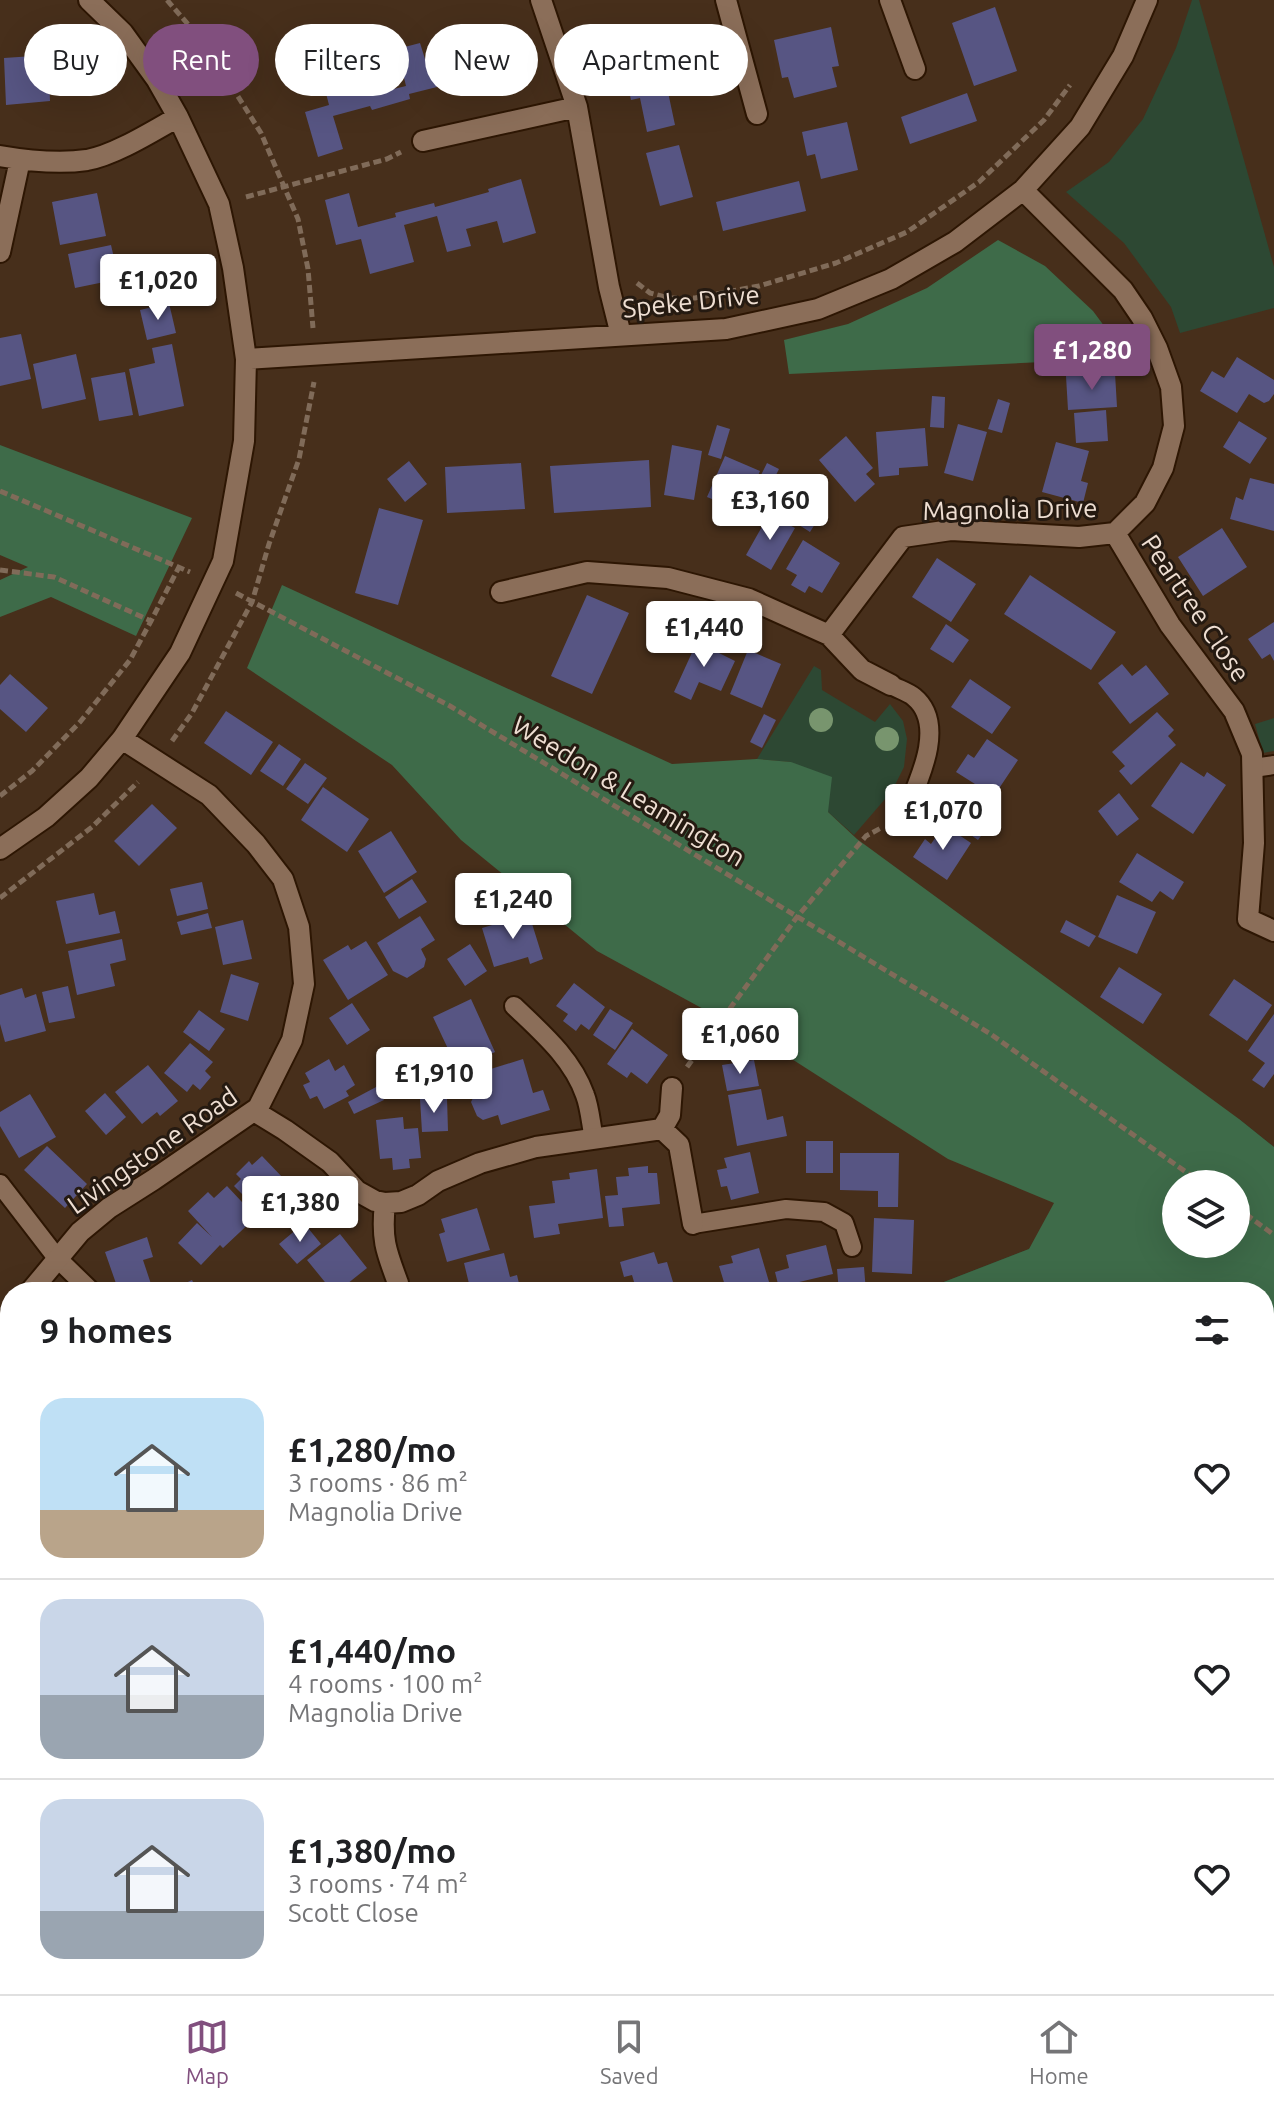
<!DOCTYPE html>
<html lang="en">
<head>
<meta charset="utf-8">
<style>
	body { margin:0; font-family:Ubuntu,sans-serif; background:#f2f2f2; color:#202124; height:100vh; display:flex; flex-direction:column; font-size:30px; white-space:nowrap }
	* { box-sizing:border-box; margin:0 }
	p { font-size:26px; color:#757577 }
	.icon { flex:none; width:44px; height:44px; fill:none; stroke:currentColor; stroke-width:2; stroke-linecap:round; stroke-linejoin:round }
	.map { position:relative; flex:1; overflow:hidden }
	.drawer { position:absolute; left:0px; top:1282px; width:1274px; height:712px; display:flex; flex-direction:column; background:#fff; border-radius:32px 32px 0 0; box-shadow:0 8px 32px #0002 }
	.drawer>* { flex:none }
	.hud { position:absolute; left:24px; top:24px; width:800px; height:72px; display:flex; gap:16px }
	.fabs { position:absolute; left:1162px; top:1170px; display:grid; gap:16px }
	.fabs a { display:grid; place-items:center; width:88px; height:88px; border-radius:50%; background:#fff; box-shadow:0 8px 32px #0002; font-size:40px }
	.price { position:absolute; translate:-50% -68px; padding:0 18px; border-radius:8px; background:#fff; color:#222; font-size:26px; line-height:52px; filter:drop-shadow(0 2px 4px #0008) }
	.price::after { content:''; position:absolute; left:50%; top:48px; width:24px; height:18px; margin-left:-12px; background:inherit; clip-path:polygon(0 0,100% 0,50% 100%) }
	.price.active { background:#814f7e; color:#fff }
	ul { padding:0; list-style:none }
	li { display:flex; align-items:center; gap:24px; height:200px; padding:0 40px }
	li+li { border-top:2px solid #e0e0e0 }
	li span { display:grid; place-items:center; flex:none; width:224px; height:160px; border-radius:24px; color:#555 }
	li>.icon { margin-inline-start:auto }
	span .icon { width:96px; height:96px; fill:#fffc; stroke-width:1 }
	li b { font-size:34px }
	h2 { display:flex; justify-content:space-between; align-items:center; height:96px; padding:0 40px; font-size:34px }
	.pill { padding:0 28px; border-radius:36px; background:#fff; box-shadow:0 8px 32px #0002; font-size:28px; line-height:72px }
	.pill.active { background:#814f7e; color:#fff }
	.dock { display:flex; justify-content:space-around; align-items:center; height:112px; border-top:2px solid #e0e0e0; background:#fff; font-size:22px; color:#757577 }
	.dock a { display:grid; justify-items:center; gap:4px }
	.dock .active { color:#814f7e }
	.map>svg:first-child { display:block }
	.green { fill:#2d4833; fill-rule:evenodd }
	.forest { fill:#3e6b49; fill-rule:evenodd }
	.building { fill:#575583 }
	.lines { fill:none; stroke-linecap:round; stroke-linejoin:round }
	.lane-casing { stroke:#2d1603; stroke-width:22 }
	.street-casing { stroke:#2d1603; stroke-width:24 }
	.path { stroke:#806b59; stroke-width:5; stroke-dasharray:8 4; stroke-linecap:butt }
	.lane { stroke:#8b6e59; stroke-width:18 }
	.street { stroke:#8b6e59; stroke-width:20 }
	.tree { fill:#78956e }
	.labels { text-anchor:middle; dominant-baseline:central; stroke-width:6; stroke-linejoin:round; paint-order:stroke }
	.street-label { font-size:26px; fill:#eeded2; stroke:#251a11 }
</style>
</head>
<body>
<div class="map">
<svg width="1274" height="1994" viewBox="0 0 1274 1994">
	<rect width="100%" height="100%" fill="#472f1b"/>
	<path class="green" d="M1192,0H1199L1274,267V308L1180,333L1171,307L1124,243L1066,192L1109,162L1143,119L1176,48Z
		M814,666L821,670L822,690L875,722L890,704L903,721L907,739L904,767L892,791L854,835L828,812L791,762L757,759Z
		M1274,718V751L1263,753L1255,724Z
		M1239,1119L1274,1147V1994H311L325,1984H1264V1292H918L1029,1249ZM1176,1184H1236V1244H1176Z"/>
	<path class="forest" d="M998,240L1045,266L1093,311L1128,358L789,374L784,340L848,324L927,288Z
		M0,445L192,518L136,636L51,597L0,617V580L28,567L0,555Z
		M282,585L672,764L757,759L791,762L832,777L828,812L857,839L1239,1119L1274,1147V1398L1264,1387V1292H918L1029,1249L1054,1203L948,1159L773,1047L597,951L461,840L392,765L247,668ZM1236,1184V1244H1176V1184Z
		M1264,1554L1274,1566V1732L1264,1741Z
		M325,1984H848L849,1994H311Z"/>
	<path class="building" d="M995,7L1017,71L974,86L952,23Z
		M831,27L839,66L832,67L837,87L794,98L788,77L782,78L774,40Z
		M485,33L499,86L465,95L461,81L409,94L410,99L372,110L370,106L333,116L343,149L318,157L305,112L329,105L320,70L363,58L373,94L406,86L397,49L420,43L425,59L454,52L451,42Z
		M666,48L676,90L668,92L675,125L647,132L640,98L631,100L622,58Z
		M48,55L50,101L6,105L4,58Z
		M967,93L977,121L910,144L901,117Z
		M847,122L858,170L821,179L815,154L807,156L802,132Z
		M679,145L693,197L660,206L646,153Z
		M521,179L536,233L503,243L497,221L466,229L471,246L447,252L437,216L404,225L414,262L370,274L361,239L336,245L325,200L349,193L358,227L396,217L395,213L434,203L435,207L489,192L488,189Z
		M799,181L806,211L723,231L716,202Z
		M97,193L106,236L60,245L52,202Z
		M111,245L119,279L75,288L68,254Z
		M169,303L176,333L147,340L140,310Z
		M21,334L31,379L0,386V338Z
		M172,344L184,406L139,416L129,369L155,363L152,348Z
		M76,354L86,399L42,409L33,364Z
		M1237,357L1274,380V394L1269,401L1264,403L1249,394L1237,413L1200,391L1212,371L1224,378Z
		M125,372L133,415L99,421L91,378Z
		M1115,373L1117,407L1068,410L1066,376Z
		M932,396L945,397L944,428L930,427Z
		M998,399L1010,403L1002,433L988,429Z
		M1106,410L1108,441L1076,443L1074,413Z
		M1239,421L1267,438L1250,464L1223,447Z
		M958,424L987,432L973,481L944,473Z
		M717,425L730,429L721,459L708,455Z
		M925,428L928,466L899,468V475L879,477L876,432Z
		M846,436L873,468L866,474L875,484L855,502L819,460Z
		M1056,442L1089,451L1081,481L1088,483L1083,503L1042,492Z
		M672,445L702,451L694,500L664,495Z
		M725,456L760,471L739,518L721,511L724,504L707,497Z
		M649,460L651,507L554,513L550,466Z
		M409,461L427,484L405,502L387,479Z
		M521,463L525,509L447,513L445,467Z
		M767,463L779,469L765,497L753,491Z
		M1250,478L1274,484V531L1230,519L1236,497L1243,500Z
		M815,498L827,505L810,532L799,525Z
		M379,508L423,520L398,605L355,593Z
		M769,514L795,528L771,570L746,555Z
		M1222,528L1247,567L1203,596L1178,557Z
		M803,540L840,563L822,593L809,586L805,593L791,585L797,575L786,569Z
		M937,558L976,584L951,622L912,597Z
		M1030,575L1116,632L1091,670L1004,614Z
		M587,595L629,613L592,694L551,676Z
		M1274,622V661L1270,654L1262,659L1248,639Z
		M946,624L969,640L953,663L930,649Z
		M700,635L717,643L713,650L735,661L721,691L699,682L691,700L674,692Z
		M748,650L781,664L762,708L730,694Z
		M1122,664L1132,676L1146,665L1169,694L1130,724L1098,683Z
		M10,674L48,708L26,732L0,709V685Z
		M970,679L1011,707L992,734L951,707Z
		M226,711L273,742L251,775L204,743Z
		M1157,712L1174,730L1168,736L1176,745L1131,785L1119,771L1125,766L1112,752Z
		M764,714L776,720L762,748L750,742Z
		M987,739L1018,760L994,796L956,772L968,754L974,758Z
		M279,744L301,759L283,786L260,771Z
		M1181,762L1204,777L1207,772L1226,785L1193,834L1151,806Z
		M305,763L327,778L308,804L286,789Z
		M323,787L369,819L347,852L301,820Z
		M969,791L999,811L978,840L941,814L952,798L960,803Z
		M1119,793L1139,819L1117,836L1098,811Z
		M152,804L177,828L139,866L114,841Z
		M944,825L971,843L947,880L913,857L925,839L931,844Z
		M391,831L417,872L384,893L358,851Z
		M1137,853L1184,882L1173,900L1160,891L1152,902L1119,882Z
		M412,879L427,902L399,919L385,897Z
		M202,882L208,909L177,916L170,889Z
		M94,893L99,915L115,911L120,933L66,944L56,901Z
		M1117,895L1156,912L1137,954L1098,937Z
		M208,913L212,928L181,935L177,922Z
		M529,914L543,959L530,964L528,957L494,967L482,928Z
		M420,916L435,940L421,949L426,959L424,967L407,978L393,971L377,943Z
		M243,920L252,959L223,965L215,927Z
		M1066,920L1096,936L1089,947L1060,932Z
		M122,939L126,960L110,964L115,986L77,995L68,951Z
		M366,941L388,975L348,1000L323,960L348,945L351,950Z
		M470,944L487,971L465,986L447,959Z
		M1119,967L1162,994L1143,1024L1100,997Z
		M231,974L259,983L248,1021L220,1012Z
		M1234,979L1272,1005L1247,1041L1209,1015Z
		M574,983L605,1007L589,1030L581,1024L576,1031L563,1021L568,1014L556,1006Z
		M68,986L75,1018L49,1023L42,992Z
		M22,988L25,998L36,994L46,1031L5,1042L0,1024V995Z
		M471,999L495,1052L458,1070L433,1017Z
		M352,1003L370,1030L347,1045L329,1018Z
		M610,1009L633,1023L615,1050L593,1035Z
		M199,1010L225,1029L209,1051L183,1032Z
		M1274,1014V1074L1264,1088L1252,1080L1265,1063L1248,1051Z
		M632,1029L668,1055L647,1084L631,1072L627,1078L607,1064Z
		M190,1043L213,1062L205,1071L211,1077L200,1090L193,1084L187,1092L164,1073Z
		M329,1059L335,1071L344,1065L355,1085L346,1091L349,1096L324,1109L317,1096L310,1099L303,1085L310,1082L305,1073Z
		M523,1059L533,1093L543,1090L550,1110L501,1125L498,1115L483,1120L477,1116L471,1102L475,1094L487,1090L481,1072Z
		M754,1060L759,1086L727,1091L722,1065Z
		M148,1065L178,1101L160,1116L157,1112L142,1124L115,1092Z
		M378,1086L384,1100L354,1114L348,1102Z
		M761,1089L767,1120L783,1116L787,1136L737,1146L728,1095Z
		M105,1093L126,1117L106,1135L85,1111Z
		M30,1094L56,1137L19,1158L0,1126V1112Z
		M447,1098L448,1131L422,1132L420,1099Z
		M403,1117L404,1129L418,1128L421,1158L409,1159L410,1168L393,1170L392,1158L380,1159L376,1120Z
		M806,1141H833V1173H806Z
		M47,1146L87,1184L65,1208L24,1170Z
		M750,1152L759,1193L731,1200L727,1186L721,1187L717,1170L727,1168L724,1158Z
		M840,1153H899L898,1207H878V1191L840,1190Z
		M262,1156L284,1179L280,1183L290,1194L268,1216L257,1205L255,1207L234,1186L241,1179L236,1174L249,1161L252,1165Z
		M648,1166V1173H657L660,1204L622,1208L624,1226L609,1227L605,1196L618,1195L616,1177L629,1176L628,1168Z
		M597,1169L603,1218L558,1224L560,1234L534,1238L529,1206L555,1203L552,1181L570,1179L569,1173Z
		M227,1186L256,1217L223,1248L220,1245L201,1265L178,1243L197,1223L212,1237L188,1211L208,1192L214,1198Z
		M477,1208L490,1250L447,1262L439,1234L445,1232L441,1219Z
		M874,1218L914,1220L912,1274L872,1272Z
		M304,1223L321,1244L297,1264L279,1244Z
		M340,1234L367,1268L337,1292H333L307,1260Z
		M147,1237L153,1257L143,1260L153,1290L119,1292L105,1252Z
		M826,1245L833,1274L795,1283L797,1292H780L775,1272L789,1268L786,1255Z
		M759,1248L772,1292H727L719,1266L733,1263L731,1256Z
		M654,1252L658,1264L667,1262L676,1292H637L632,1275L624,1277L620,1262Z
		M504,1253L510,1277L517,1275L521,1292H471L464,1263Z
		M864,1267L866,1292H839L837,1269Z
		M192,1280L198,1292H167Z
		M10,1367V1413H9L0,1385V1371Z
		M0,1401L10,1428V1437L0,1441Z
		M10,1842V1921L0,1926V1847Z
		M129,1984H228L232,1994H189L188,1992L182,1994H133Z
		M236,1984H270L273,1992L268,1994H240Z"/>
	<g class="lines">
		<defs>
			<path id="lane" d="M891,685C898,689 908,692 914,697C948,725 917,784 904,816
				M1253,768L1274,765
				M514,1006C541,1032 572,1058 585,1095C590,1108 591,1125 594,1139
				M0,1184L57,1258L92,1292
				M693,1224L786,1209L824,1212L844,1223L852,1247"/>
			<path id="street" d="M541,0L577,107L609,287L621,335
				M726,0L757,114
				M890,0L915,69
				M423,141L577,107
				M0,156C29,161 59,164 87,160C115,155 153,131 178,117
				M0,252L20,160
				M246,359L726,329L818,309L891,279L955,242L1023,190L1080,127L1123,56L1147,0
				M1115,533L1170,625L1234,711L1252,754L1254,843L1248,919L1274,931
				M501,592L587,572L668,578L749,599L829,635L862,670L891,685
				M829,635L903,537L951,530L1079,537L1115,533L1145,503L1163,468L1174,426L1171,387L1157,348L1142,318L1123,290L1023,190
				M0,849L46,817L89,778L122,739L180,653L223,561L244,441L246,359L233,268L219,204L178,117L157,80L123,33L89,0
				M254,1111L285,1130L330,1162L357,1191L375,1201L385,1203L401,1202L418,1195L438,1181L480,1163L536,1147L662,1129L679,1145L693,1224
				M662,1129L670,1115L672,1088
				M385,1203C381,1239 386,1251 398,1283
				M30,1292L80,1232L109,1208L153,1180L258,1108L292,1040L304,984L299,927L283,879L256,844L209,795L122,739
				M0,1327L10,1316
				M10,1994L34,1984"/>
		</defs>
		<use href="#lane" class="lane-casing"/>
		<use href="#street" class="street-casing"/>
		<path class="path" d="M167,0L205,44L261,133L298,219L308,269L313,328
			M246,197L387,159L401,152
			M637,283L650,293L669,298H695L759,286L836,263L907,232L979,182L1044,120L1070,85
			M0,491L190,572
			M0,570L54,577L151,621L179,567
			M236,593L450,706L989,1033L1203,1184
			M172,741L192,713L252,602L269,544L299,459L314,382
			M0,796L32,771L80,722L130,660L151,621
			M0,898L92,827L138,782
			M687,1067L797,917L866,836L881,828
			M1236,1207L1274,1235"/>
		<use href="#lane" class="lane"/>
		<use href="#street" class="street"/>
	</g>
	<g class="tree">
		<circle cx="821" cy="720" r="12"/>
		<circle cx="887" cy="739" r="12"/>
	</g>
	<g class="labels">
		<g class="street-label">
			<text transform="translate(691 301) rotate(-6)">Speke Drive</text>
			<text transform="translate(1010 509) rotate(-1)">Magnolia Drive</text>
			<text transform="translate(1196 608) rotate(56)">Peartree Close</text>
			<text transform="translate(629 791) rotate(31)">Weedon &amp; Leamington</text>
			<text transform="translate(152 1150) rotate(-35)">Livingstone Road</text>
		</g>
	</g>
</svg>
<div class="fabs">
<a><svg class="icon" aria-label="layers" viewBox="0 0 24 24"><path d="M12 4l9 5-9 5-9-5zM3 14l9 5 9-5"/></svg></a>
</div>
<b class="price" style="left:158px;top:322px">£1,020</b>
<b class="price active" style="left:1092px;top:392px">£1,280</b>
<b class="price" style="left:770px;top:542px">£3,160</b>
<b class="price" style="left:704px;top:669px">£1,440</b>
<b class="price" style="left:943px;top:852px">£1,070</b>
<b class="price" style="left:513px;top:941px">£1,240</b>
<b class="price" style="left:740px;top:1076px">£1,060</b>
<b class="price" style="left:434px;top:1115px">£1,910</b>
<b class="price" style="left:300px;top:1244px">£1,380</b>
<div class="hud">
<a class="pill">Buy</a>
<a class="pill active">Rent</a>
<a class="pill">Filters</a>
<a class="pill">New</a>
<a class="pill">Apartment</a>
</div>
<section class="drawer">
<h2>9 homes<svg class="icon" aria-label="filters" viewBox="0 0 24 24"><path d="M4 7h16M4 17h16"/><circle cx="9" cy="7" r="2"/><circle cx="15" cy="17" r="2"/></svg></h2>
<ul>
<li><span style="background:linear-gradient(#bfe0f5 70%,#b9a48a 0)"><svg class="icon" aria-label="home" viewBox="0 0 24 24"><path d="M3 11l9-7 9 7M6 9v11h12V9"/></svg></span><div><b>£1,280/mo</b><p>3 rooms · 86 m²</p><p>Magnolia Drive</p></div><svg class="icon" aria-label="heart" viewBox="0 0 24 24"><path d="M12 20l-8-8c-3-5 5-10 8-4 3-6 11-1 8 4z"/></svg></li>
<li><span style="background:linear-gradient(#c9d6e8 60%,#9aa5b1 0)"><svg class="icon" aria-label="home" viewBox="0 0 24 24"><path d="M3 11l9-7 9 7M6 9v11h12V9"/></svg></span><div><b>£1,440/mo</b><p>4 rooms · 100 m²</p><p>Magnolia Drive</p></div><svg class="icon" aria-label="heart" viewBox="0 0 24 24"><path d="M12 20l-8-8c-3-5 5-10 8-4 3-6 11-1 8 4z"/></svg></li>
<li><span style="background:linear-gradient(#c9d6e8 70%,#9aa5b1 0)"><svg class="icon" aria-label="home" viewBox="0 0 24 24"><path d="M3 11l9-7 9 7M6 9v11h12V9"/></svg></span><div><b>£1,380/mo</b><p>3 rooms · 74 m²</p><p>Scott Close</p></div><svg class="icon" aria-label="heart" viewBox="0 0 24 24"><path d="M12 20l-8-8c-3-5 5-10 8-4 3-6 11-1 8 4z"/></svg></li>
</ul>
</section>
</div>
<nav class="dock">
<a class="active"><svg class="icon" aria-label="map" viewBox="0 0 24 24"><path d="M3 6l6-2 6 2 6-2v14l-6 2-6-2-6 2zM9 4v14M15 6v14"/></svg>Map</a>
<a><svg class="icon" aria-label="saved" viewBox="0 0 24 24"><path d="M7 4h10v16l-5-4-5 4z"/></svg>Saved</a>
<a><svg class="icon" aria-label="home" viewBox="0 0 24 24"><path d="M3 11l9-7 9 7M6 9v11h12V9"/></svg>Home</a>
</nav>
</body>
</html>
